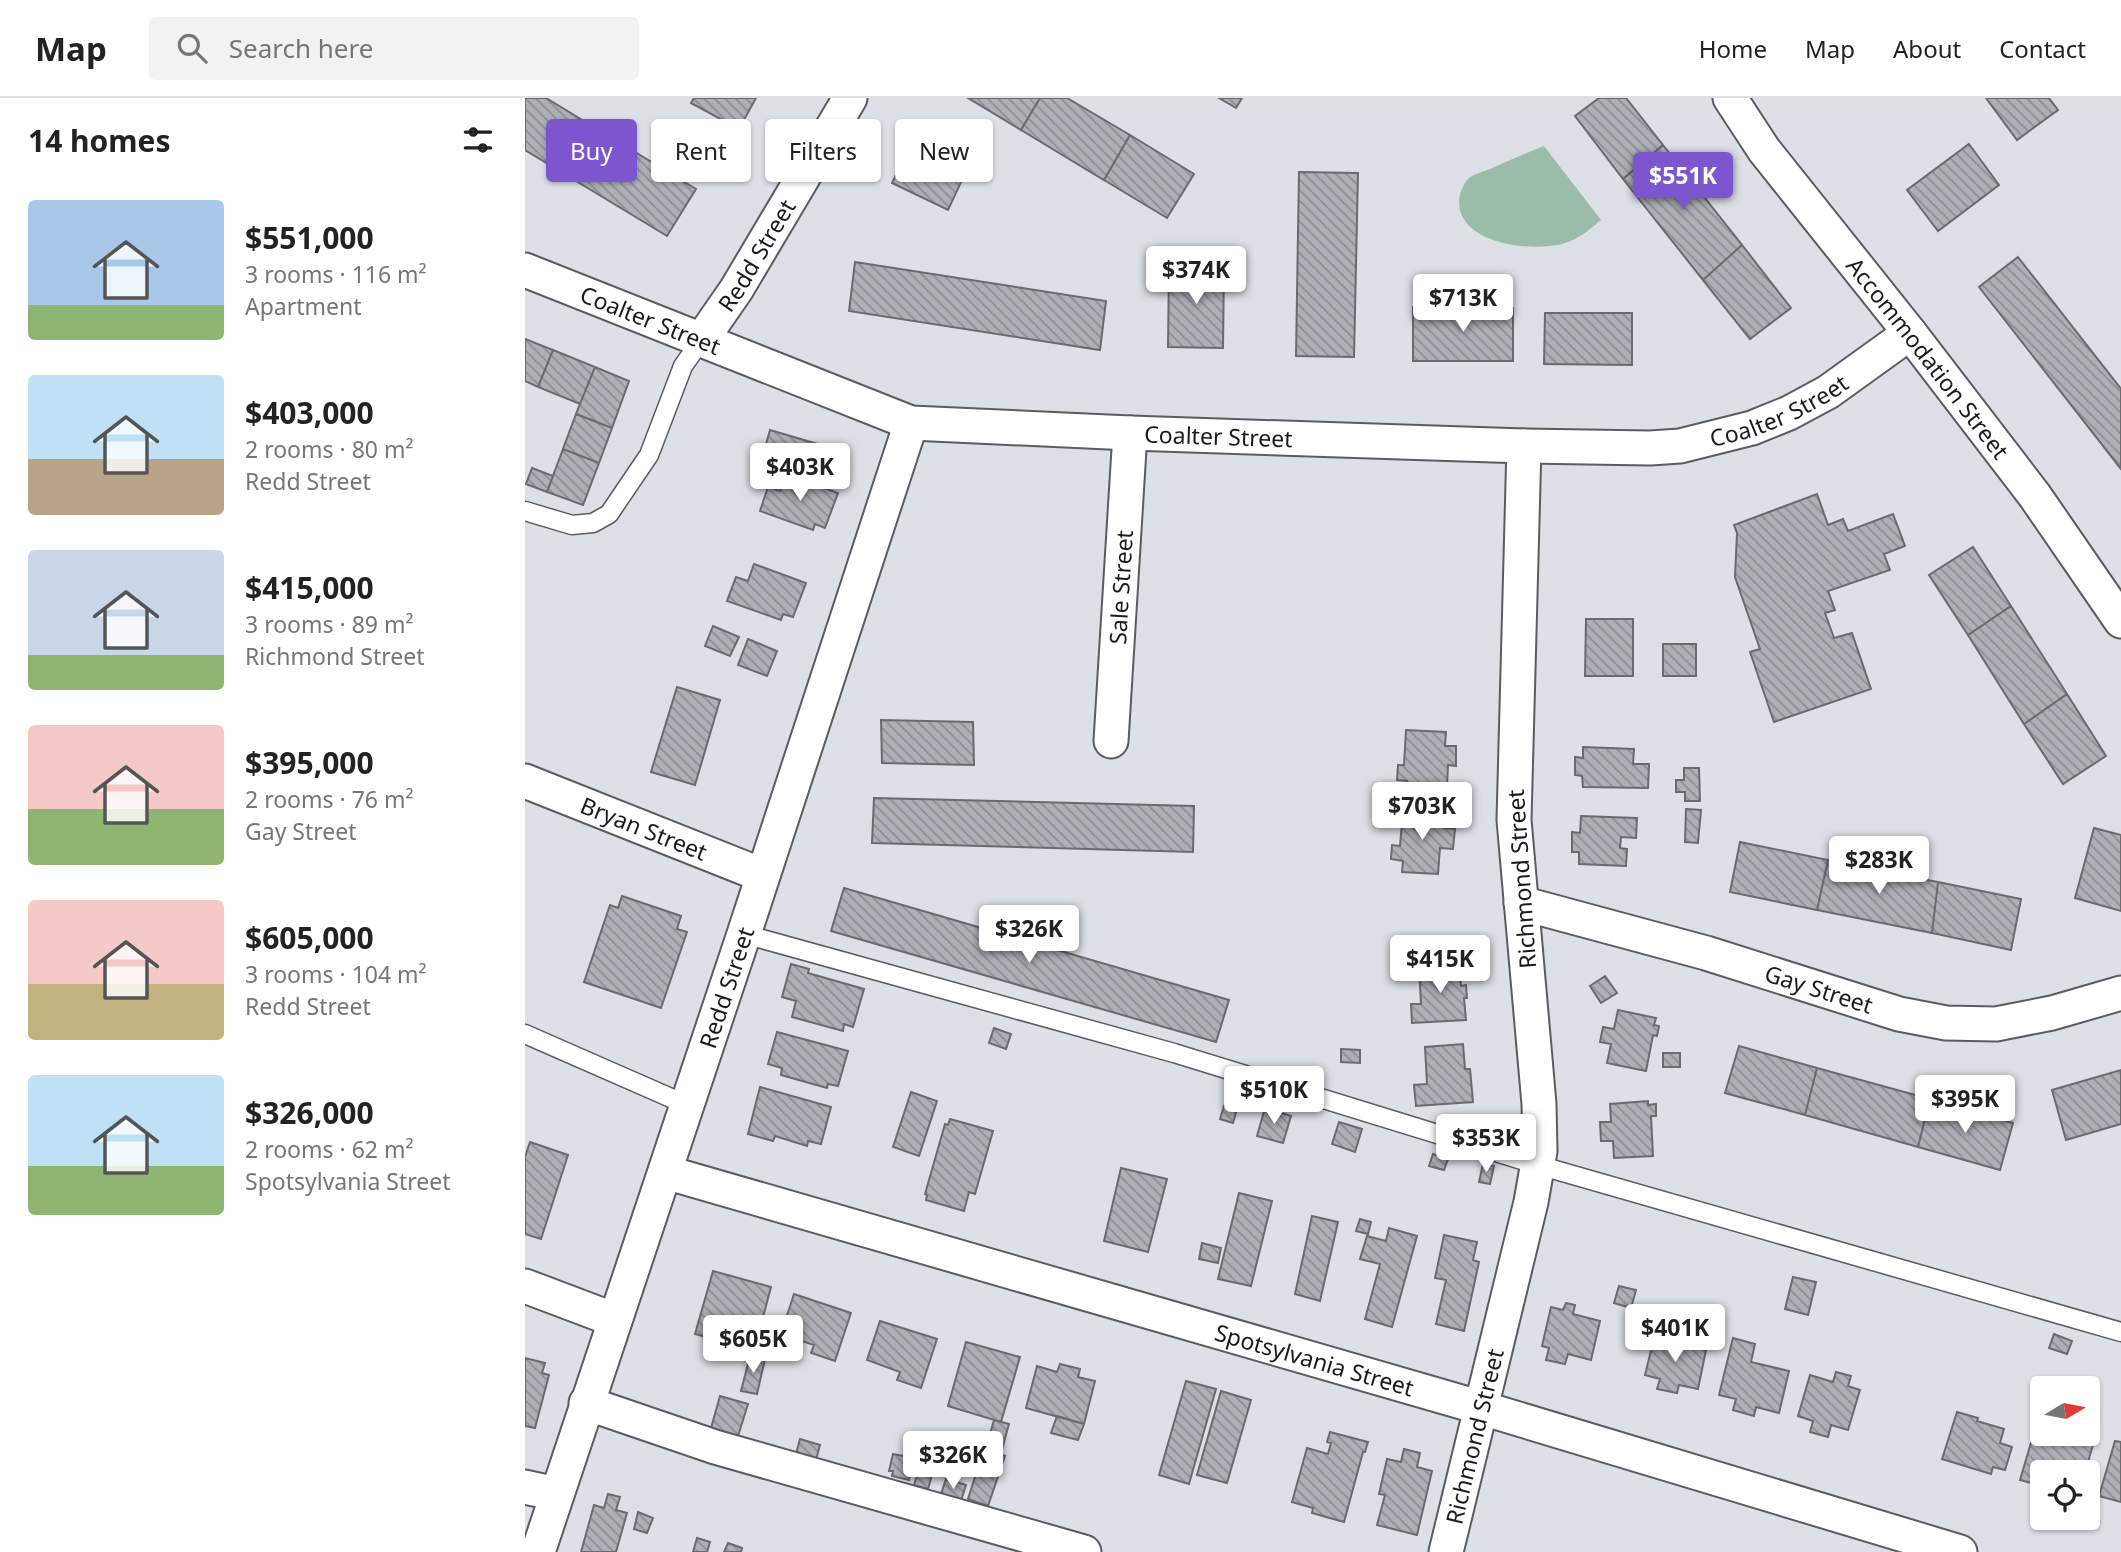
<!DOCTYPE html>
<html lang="en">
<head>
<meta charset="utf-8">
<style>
	body { margin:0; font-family:"Noto Sans",sans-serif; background:#f2f2f2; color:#222; height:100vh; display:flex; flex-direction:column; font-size:26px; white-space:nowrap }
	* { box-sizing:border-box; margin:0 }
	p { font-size:23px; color:#767676 }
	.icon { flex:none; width:38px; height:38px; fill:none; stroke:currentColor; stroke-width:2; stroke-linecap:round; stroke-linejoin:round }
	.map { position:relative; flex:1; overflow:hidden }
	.side { display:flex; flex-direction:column; background:#fff; width:525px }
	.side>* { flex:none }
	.top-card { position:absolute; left:21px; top:21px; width:665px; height:63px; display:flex; gap:14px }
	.needle { width:46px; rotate:80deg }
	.controls { position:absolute; left:1505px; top:1278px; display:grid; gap:14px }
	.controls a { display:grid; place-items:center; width:70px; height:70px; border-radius:7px; background:#fff; box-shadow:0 2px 5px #0004; font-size:35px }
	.price { position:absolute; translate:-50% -60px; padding:0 16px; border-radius:7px; background:#fff; color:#222; font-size:23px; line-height:46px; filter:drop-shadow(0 2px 4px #0008) }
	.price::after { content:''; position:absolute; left:50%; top:42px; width:21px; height:16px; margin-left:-10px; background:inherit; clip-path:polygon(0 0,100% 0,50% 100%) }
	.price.current { background:#7d56cf; color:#fff }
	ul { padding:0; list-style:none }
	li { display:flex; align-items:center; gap:21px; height:175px; padding:0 28px }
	li span { display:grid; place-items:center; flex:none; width:196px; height:140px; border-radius:7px; color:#555 }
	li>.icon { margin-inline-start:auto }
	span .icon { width:84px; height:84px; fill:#fffc; stroke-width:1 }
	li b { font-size:30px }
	h2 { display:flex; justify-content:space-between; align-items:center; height:84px; padding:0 28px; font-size:30px }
	.tag { padding:0 24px; border-radius:7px; background:#fff; box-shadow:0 2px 5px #0004; font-size:24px; line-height:63px }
	.tag.current { background:#7d56cf; color:#fff }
	header { display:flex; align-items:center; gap:42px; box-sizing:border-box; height:98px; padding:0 35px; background:#fff; border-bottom:2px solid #e0e0e0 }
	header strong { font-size:33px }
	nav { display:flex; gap:38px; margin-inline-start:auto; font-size:24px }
	.search { width:490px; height:63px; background:#f2f2f2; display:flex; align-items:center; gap:18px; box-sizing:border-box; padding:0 24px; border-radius:7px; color:#767676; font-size:26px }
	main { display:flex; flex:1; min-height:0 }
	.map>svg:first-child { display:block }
	.park { fill:#9cbcaa }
	.building { fill:url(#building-back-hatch); stroke:#696b71; stroke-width:2 }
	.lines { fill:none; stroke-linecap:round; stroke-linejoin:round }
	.service-casing { stroke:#5a5c62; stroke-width:21 }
	.minor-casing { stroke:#5a5c62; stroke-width:37 }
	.service { stroke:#fff; stroke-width:18 }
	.minor { stroke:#fff; stroke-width:33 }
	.labels { text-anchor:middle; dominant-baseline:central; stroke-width:5; stroke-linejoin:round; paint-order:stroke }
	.street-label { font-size:23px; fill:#191a1d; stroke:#fff }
</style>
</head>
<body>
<header>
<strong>Map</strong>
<div class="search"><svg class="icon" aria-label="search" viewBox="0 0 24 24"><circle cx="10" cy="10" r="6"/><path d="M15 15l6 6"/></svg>Search here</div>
<nav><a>Home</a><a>Map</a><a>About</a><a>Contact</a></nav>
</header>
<main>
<section class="side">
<h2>14 homes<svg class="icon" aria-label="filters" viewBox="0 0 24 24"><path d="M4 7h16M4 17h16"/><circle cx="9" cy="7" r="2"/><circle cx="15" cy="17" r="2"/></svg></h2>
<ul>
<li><span style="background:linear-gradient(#a9c7e8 75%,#8fb573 0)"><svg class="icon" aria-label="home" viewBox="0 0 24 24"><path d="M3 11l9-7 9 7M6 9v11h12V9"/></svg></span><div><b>$551,000</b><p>3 rooms · 116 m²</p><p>Apartment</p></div></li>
<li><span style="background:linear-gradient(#bfe0f5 60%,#b9a48a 0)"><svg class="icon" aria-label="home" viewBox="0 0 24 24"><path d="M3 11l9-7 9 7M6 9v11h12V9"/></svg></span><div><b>$403,000</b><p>2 rooms · 80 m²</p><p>Redd Street</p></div></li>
<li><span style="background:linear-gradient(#c9d6e8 75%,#8fb573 0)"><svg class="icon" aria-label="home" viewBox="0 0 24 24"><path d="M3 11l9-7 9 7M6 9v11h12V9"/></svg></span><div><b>$415,000</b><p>3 rooms · 89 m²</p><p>Richmond Street</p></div></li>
<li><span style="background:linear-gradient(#f6c9c9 60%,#8fb573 0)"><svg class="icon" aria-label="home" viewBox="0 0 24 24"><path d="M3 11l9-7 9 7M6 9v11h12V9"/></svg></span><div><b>$395,000</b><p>2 rooms · 76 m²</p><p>Gay Street</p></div></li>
<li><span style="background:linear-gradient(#f6c9c9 60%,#c2b280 0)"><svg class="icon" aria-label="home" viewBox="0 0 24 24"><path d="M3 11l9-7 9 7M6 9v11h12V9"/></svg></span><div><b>$605,000</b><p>3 rooms · 104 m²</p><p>Redd Street</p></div></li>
<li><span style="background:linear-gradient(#bfe0f5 65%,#8fb573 0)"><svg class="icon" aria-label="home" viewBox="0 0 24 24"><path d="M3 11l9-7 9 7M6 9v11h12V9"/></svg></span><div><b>$326,000</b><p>2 rooms · 62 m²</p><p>Spotsylvania Street</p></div></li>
</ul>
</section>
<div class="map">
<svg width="1596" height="1454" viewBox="0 0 1596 1454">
	<defs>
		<pattern id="building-back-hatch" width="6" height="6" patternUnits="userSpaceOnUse" patternTransform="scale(1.75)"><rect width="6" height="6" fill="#aeb0b7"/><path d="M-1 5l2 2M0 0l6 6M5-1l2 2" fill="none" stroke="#8d8e94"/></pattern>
	</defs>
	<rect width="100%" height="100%" fill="#dee0e8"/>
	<path class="park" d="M1019,48L1076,122C1065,131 1054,141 1040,145C1009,155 933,147 934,103C934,96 939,84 945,79C950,76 959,73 965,71C983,63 1001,55 1019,48Z"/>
	<path class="building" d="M0,0H21L171,91L142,138L0,52Z
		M169,0H231L214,31L166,5Z
		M443,0H515L496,32Z
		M515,0H542L605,37L579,82L496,32Z
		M694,0H717L711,10Z
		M1074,0H1101L1138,47L1098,81L1050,18Z
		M1461,0H1524L1533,12L1492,42Z
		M605,37L669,76L642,120L579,82Z
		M388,40L444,67L423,112L367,85Z
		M1444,46L1474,87L1413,133L1382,92Z
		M1138,47L1217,147L1178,182L1098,81Z
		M774,74L833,75L829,259L771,258Z
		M1217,147L1266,210L1225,241L1178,182Z
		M1493,159L1596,291V371L1454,189Z
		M330,164L581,203L575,252L324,213Z
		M644,167L699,168L698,250L643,249Z
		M888,209L988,210V263H888Z
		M1020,215H1107V267L1019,266Z
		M0,241L28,252L13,289L0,283Z
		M28,252L70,269L55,306L13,289Z
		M70,269L104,283L87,330L51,316Z
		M51,316L87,330L74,365L38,351Z
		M245,332L323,355L313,387L236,364Z
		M38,351L74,365L58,407L22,394Z
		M7,370L28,378L22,394L1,386Z
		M261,376L313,395L300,430L290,426L288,432L235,413L243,389L255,393Z
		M1292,396L1303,427L1318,421L1323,433L1368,416L1380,448L1359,456L1365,472L1303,493L1310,512L1300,515L1309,540L1327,535L1346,591L1249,624L1225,554L1235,551L1210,479L1212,435L1209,427Z
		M1448,449L1486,508L1443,537L1404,477Z
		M229,466L281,485L268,519L258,516L256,522L202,503L211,479L223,483Z
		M1486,508L1542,596L1499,626L1443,537Z
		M1061,521H1108V578H1060Z
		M188,528L214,539L205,558L180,548Z
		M223,541L252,553L242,578L213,567Z
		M1138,546H1171V578H1138Z
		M152,589L195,602L170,687L126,674Z
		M1542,596L1581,658L1538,686L1499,626Z
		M356,622L448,624L449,667L357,665Z
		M881,632L921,634L920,648H931V668L923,667L922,689L882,687V683L872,682L873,667H879Z
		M1058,649L1109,651L1108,666H1124L1123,690L1058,689L1057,678L1050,677V659L1058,660Z
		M1159,670H1174L1175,703H1160V694H1151V682H1159Z
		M349,700L669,708L668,754L347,745Z
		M1161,711L1176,712L1173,745L1160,744Z
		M878,712L919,715L918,730L930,731L928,751L915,750L913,776L877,774L878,763L866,761L867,747L875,748Z
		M1056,718L1112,720L1111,740L1096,739L1095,750L1102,751L1101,768L1054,766V754H1047V734L1055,735Z
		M1569,730L1596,737V813L1550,800Z
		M1215,744L1303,762L1292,812L1205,794Z
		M1303,762L1413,784L1407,835L1292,812Z
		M1413,784L1496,801L1486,852L1407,835Z
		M319,790L704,902L691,944L306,833Z
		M97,798L156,818L152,831L162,834L136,910L59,884L85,807L93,810Z
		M266,866L284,871L283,875L339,891L328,929L319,926L318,933L267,919L271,903L257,899Z
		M934,866L936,888L941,887L942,900H939L941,922L887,925L886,906H896L894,868Z
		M1080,878L1092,895L1076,905L1065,888Z
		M1093,912L1131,920L1129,927L1134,928L1132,938L1128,937L1121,973L1082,965L1086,946L1075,944L1078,929L1089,931Z
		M469,930L486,936L481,951L464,945Z
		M252,934L323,953L313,988L303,986L302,990L256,977L257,970L243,966Z
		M938,946L940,971H945L948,1004L891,1008L889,987L902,986L900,949Z
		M1214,948L1292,970L1280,1017L1200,995Z
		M816,951L835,952V965L816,964Z
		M1138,955H1155V969H1138Z
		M1292,970L1405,1001L1393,1049L1280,1017Z
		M1596,972V1026L1541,1042L1527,992Z
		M235,989L306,1009L296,1046L283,1043L282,1048L250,1038L248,1043L223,1036Z
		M386,994L412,1003L394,1058L368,1049Z
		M1405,1001L1488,1025L1475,1072L1393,1049Z
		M1123,1003V1007L1131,1006V1018H1126L1128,1058L1089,1060L1088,1043H1076L1075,1024H1086L1085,1006Z
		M699,1008L712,1011L708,1025L695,1021Z
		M740,1010L766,1018L758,1045L732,1038Z
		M425,1021L468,1033L450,1096L444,1094L439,1113L401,1102L402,1097L400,1096L420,1026L423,1027Z
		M814,1024L837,1031L830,1054L807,1046Z
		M5,1044L43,1057L16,1141L0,1136V1059Z
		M908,1056L923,1061L919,1072L904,1068Z
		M958,1066L969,1068L965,1086L954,1084Z
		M596,1070L642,1081L623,1154L579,1143Z
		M714,1095L747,1103L726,1188L693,1181Z
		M787,1118L813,1124L795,1203L770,1196Z
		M835,1121L846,1124L843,1136L831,1133Z
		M864,1130L892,1138L867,1229L840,1221L855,1166L835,1161L842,1138L861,1143Z
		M919,1137L952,1144L948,1162L954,1164L939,1233L911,1226L921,1182L910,1180Z
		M677,1145L696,1150L693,1165L674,1161Z
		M188,1173L246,1189L232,1242L207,1236L211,1225L198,1222L193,1242L170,1236Z
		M1268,1179L1291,1184L1283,1217L1260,1211Z
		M1094,1188L1111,1192L1106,1210L1089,1205Z
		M269,1196L326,1215L310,1263L286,1255L289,1247L256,1236Z
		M1041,1205L1050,1207L1048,1216L1075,1223L1066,1262L1043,1256L1040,1266L1021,1262L1024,1250L1017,1248L1026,1209L1038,1212Z
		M355,1223L412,1241L396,1290L372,1282L375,1274L342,1262Z
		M1138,1232L1147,1234L1145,1243L1181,1252L1173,1291L1154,1287L1152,1295L1132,1291L1135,1281L1120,1277L1130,1236L1136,1237Z
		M1529,1236L1547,1243L1542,1256L1524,1250Z
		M1208,1240L1230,1246L1226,1264L1264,1273L1254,1315L1231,1309L1229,1318L1208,1312L1211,1301L1194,1297Z
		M441,1244L495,1259L476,1324L423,1308Z
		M225,1258L240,1261L232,1296L216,1293Z
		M0,1260L20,1265L17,1275L24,1277L10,1330L0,1328Z
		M535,1266L555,1271L553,1279L570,1283L559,1326L501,1310L512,1268L532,1274Z
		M1311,1274L1326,1278L1323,1288L1335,1292L1323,1332L1306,1327L1303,1339L1285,1334L1288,1323L1273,1318L1285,1277L1308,1284Z
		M661,1283L691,1291L664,1386L634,1377Z
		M696,1293L726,1302L702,1385L672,1377Z
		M195,1298L223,1306L213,1338L186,1330Z
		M1432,1314L1453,1320L1452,1323L1479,1331L1475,1345L1487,1349L1480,1372L1468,1369L1466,1376L1417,1361Z
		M532,1318L559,1326L553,1342L526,1335Z
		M1513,1321L1517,1322V1335H1563V1327L1573,1330L1560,1374H1517V1388L1495,1382Z
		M469,1322L484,1326L477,1351L462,1347Z
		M805,1334L843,1344L840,1354H838L819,1424L787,1415L788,1410L767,1404L782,1350L803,1356L806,1345L802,1344Z
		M275,1341L295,1347L291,1362L271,1356Z
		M1590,1343L1596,1344V1404L1574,1398Z
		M459,1351L480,1358L463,1408L443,1401Z
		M879,1351L895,1355L892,1369L907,1373L892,1437L852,1427L860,1397L854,1396L862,1361L876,1364Z
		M368,1356L389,1360L384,1382L367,1378L368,1373H364Z
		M395,1368L408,1373L403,1391L389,1387Z
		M421,1381L441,1387L435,1406L415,1399Z
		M83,1396L95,1399L91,1412L102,1415L91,1454H56L69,1407L79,1410Z
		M113,1414L128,1420L122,1435L109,1431Z
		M172,1440L185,1444L182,1454H168Z
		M203,1445L217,1450L216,1454H199Z"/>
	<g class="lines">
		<defs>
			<path id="service" d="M0,413L47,427L68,425L84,416L124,357L158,268L177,241
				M219,836L649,955L1013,1067L1596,1234
				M0,936L162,1007"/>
			<g id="minor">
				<path id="s1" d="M1205,0L1239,52L1385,235L1510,398L1596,523"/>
				<path id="s2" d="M0,172L386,325L605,335L999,348L1125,350L1155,348L1227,330L1264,315L1303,294L1385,235"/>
				<path id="s3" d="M177,241L211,192L325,0"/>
				<path id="s4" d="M586,643L605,335"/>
				<path id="s5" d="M0,683L237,777"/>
				<path id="s6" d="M996,805L1181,855L1374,916L1421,925L1471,926L1527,915L1596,895"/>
				<path id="s7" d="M140,1074L957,1310L1435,1454"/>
				<path d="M0,1188L90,1222"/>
				<path d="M61,1305L190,1349L559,1454"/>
				<path d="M0,1389L32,1396"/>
				<path id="s8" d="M13,1454L219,836L386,325"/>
				<path id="s9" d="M921,1454L1006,1104L1015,1053L1014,1006L989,722L999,348"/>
			</g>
		</defs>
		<use href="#service" class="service-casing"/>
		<use href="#minor" class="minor-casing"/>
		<use href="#service" class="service"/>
		<use href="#minor" class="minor"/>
	</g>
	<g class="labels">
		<g class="street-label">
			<text stroke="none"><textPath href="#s3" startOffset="100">Redd Street</textPath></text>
			<text stroke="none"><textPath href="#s2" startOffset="135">Coalter Street</textPath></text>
			<text stroke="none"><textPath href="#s1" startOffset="327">Accommodation Street</textPath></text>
			<text stroke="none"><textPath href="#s2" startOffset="1290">Coalter Street</textPath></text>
			<text stroke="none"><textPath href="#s2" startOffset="723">Coalter Street</textPath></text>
			<text stroke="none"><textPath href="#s4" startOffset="154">Sale Street</textPath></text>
			<text stroke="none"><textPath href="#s5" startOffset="128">Bryan Street</textPath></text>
			<text transform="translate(996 781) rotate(-94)">Richmond Street</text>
			<text stroke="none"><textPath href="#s8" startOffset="595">Redd Street</textPath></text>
			<text stroke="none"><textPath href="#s6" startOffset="310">Gay Street</textPath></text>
			<text stroke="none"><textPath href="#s7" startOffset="676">Spotsylvania Street</textPath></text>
			<text stroke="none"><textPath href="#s9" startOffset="119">Richmond Street</textPath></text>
		</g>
	</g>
</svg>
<div class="controls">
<a><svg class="needle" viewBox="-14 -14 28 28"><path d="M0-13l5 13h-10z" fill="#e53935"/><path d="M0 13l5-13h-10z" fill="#767676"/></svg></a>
<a><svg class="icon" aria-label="locate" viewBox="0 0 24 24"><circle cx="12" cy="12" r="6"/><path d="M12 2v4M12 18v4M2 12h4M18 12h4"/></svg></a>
</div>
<b class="price current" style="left:1158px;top:114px">$551K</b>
<b class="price" style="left:671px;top:208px">$374K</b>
<b class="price" style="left:938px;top:236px">$713K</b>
<b class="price" style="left:275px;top:405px">$403K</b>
<b class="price" style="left:897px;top:744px">$703K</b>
<b class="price" style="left:1354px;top:798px">$283K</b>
<b class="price" style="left:504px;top:867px">$326K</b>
<b class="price" style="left:915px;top:897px">$415K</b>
<b class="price" style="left:749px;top:1028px">$510K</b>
<b class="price" style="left:1440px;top:1037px">$395K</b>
<b class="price" style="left:961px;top:1076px">$353K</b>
<b class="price" style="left:1150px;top:1266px">$401K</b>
<b class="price" style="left:228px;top:1277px">$605K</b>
<b class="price" style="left:428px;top:1393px">$326K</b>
<div class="top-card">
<a class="tag current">Buy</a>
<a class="tag">Rent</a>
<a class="tag">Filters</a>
<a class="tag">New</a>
</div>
</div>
</main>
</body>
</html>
